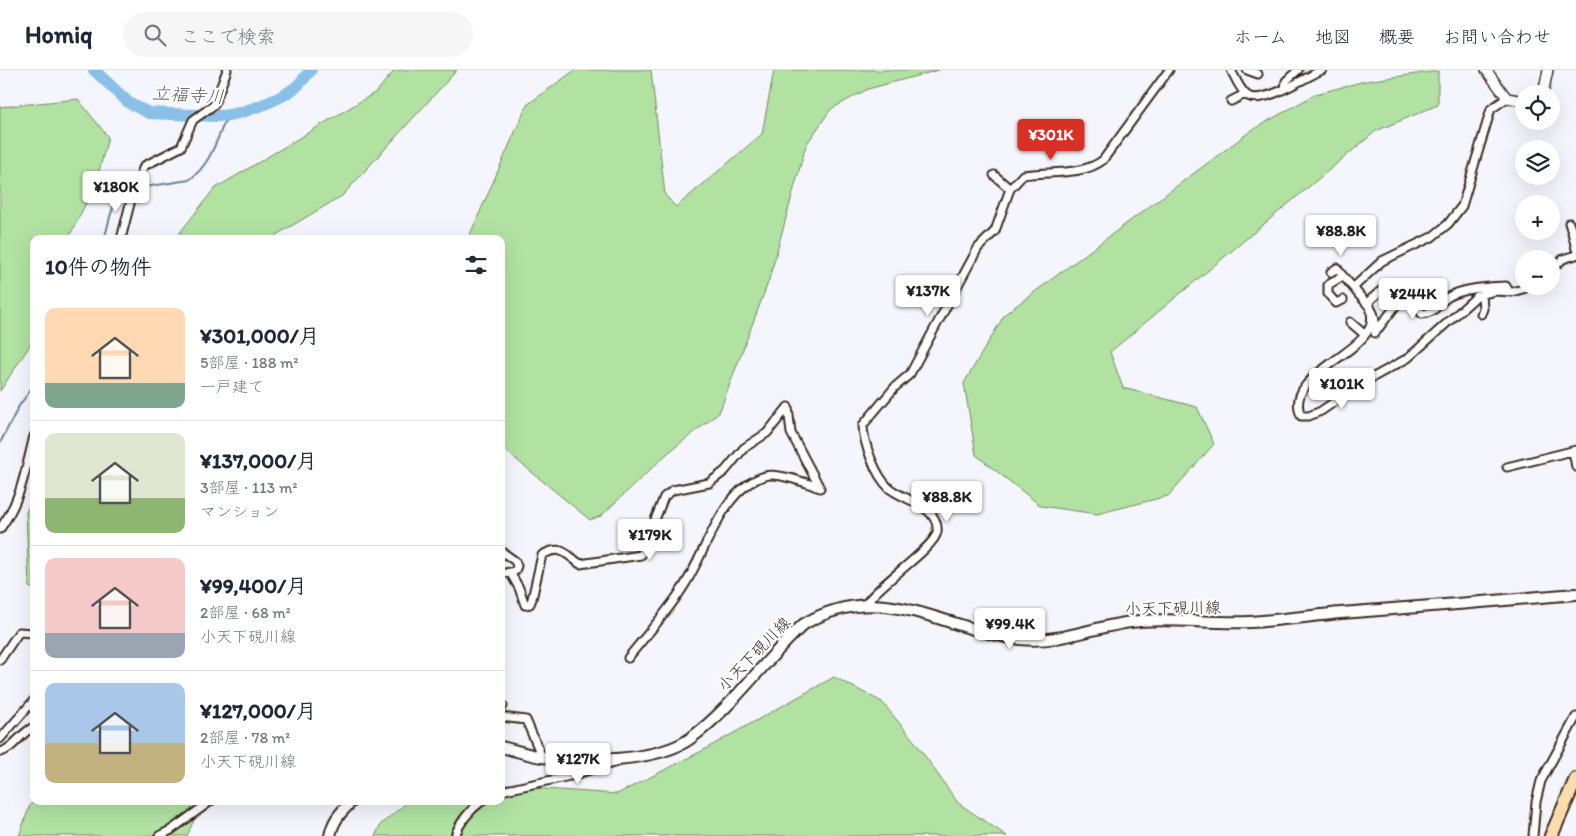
<!DOCTYPE html>
<html lang="ja">
<head>
<meta charset="utf-8">
<style>
	body { margin:0; font-family:Itim,"Klee One",sans-serif; background:#f6f6f7; color:#1f2937; height:100vh; display:flex; flex-direction:column; font-size:19px; white-space:nowrap }
	* { box-sizing:border-box; margin:0 }
	p { font-size:16px; color:#747a83 }
	.icon { flex:none; width:28px; height:28px; fill:none; stroke:currentColor; stroke-width:2; stroke-linecap:round; stroke-linejoin:round }
	.map { position:relative; flex:1; overflow:hidden }
	.sheet { position:absolute; left:30px; top:165px; width:475px; height:570px; display:flex; flex-direction:column; background:#fff; border-radius:10px; box-shadow:0 5px 20px #0002 }
	.sheet>* { flex:none }
	.tools { position:absolute; left:1515px; top:15px; display:grid; gap:10px }
	.tools a { display:grid; place-items:center; width:45px; height:45px; border-radius:50%; background:#fff; box-shadow:0 5px 20px #0002; font-size:25px }
	.price { position:absolute; translate:-50% -42px; padding:0 11px; border-radius:5px; background:#fff; color:#222; font-size:16px; line-height:32px; filter:drop-shadow(0 1px 2px #0008) }
	.price::after { content:''; position:absolute; left:50%; top:30px; width:15px; height:11px; margin-left:-8px; background:inherit; clip-path:polygon(0 0,100% 0,50% 100%) }
	.price.active { background:#d93025; color:#fff }
	ul { padding:0; list-style:none }
	li { display:flex; align-items:center; gap:15px; height:125px; padding:0 15px }
	li+li { border-top:1px solid #e0e1e3 }
	li span { display:grid; place-items:center; flex:none; width:140px; height:100px; border-radius:10px; color:#555 }
	li>.icon { margin-inline-start:auto }
	span .icon { width:60px; height:60px; fill:#fffc; stroke-width:1 }
	li b { font-size:21px }
	h2 { display:flex; justify-content:space-between; align-items:center; height:60px; padding:0 15px; font-size:21px }
	header { display:flex; align-items:center; gap:30px; box-sizing:border-box; height:70px; padding:0 25px; background:#fff; border-bottom:1px solid #e0e1e3 }
	header strong { font-size:24px }
	nav { display:flex; gap:28px; margin-inline-start:auto; font-size:18px }
	.search { width:350px; height:45px; background:#f6f6f7; display:flex; align-items:center; gap:12px; box-sizing:border-box; padding:0 18px; border-radius:28px; color:#747a83; font-size:19px }
	.map>svg:first-child { display:block }
	.green { fill:#b1e2a2; stroke:#768660 }
	.lines { fill:none; stroke-linecap:round; stroke-linejoin:round }
	.stream { stroke:#6a8397; stroke-width:2 }
	.river { stroke:#8abfe7; stroke-width:12 }
	.minor-casing { stroke:#3b2a1e; stroke-width:11 }
	.tertiary-casing { stroke:#3b2a1e; stroke-width:12 }
	.secondary-casing { stroke:#3b2a1e; stroke-width:14 }
	.motorway-casing { stroke:#3b2a1e; stroke-width:16 }
	.minor { stroke:#fff; stroke-width:7 }
	.tertiary { stroke:#fff; stroke-width:9 }
	.secondary { stroke:#fff; stroke-width:10 }
	.motorway { stroke:#fcdcab; stroke-width:12 }
	.labels { text-anchor:middle; dominant-baseline:central; stroke-width:4.5; stroke-linejoin:round; paint-order:stroke }
	.street-label { font-size:16px; fill:#3b2a1e; stroke:#fff }
	.water-label { font-size:18px; font-style:italic; fill:#575e64; stroke:#fff }
</style>
</head>
<body>
<header>
<strong>Homiq</strong>
<div class="search"><svg class="icon" aria-label="search" viewBox="0 0 24 24"><circle cx="10" cy="10" r="6"/><path d="M15 15l6 6"/></svg>ここで検索</div>
<nav><a>ホーム</a><a>地図</a><a>概要</a><a>お問い合わせ</a></nav>
</header>
<div class="map">
<svg width="1576" height="766" viewBox="0 0 1576 766">
	<rect width="100%" height="100%" fill="#f4f5fd"/>
	<filter id="ink" filterUnits="userSpaceOnUse"><feTurbulence type="fractalNoise" baseFrequency=".02" numOctaves="2"/><feDisplacementMap in="SourceGraphic" scale="10" xChannelSelector="R" yChannelSelector="G"/><feConvolveMatrix kernelMatrix="1 2 1 2 8 2 1 2 1" color-interpolation-filters="sRGB"/></filter>
	<g filter="url(#ink)">
		<path class="green" d="M395,0H457L342,126L276,165L273,169H175L214,119L376,22Z
			M575,0H651L665,125L676,137L762,64L774,0H939L868,19L831,39L806,75L769,210L719,343L669,382L601,446L590,450L501,377V169H468L527,35Z
			M1438,1V35L1376,61L1110,282L1123,318L1197,337L1214,374L1168,426L1097,444L1041,436L976,385L964,313L1005,244L1252,60L1316,24L1365,11Z
			M78,29L108,67L96,113L68,169H34V269L0,321V37Z
			M34,427V519L29,517L26,442Z
			M834,607L882,632L915,672L958,733L1007,766H375L381,754L409,731H501V716L617,724L700,682Z
			M34,731H202L187,766H19L30,735Z"/>
		<g class="lines">
			<path class="stream" d="M138,118L189,110C210,96 217,69 227,46
				M104,169C111,149 110,125 133,119
				M0,373L19,336L34,315"/>
			<path class="river" d="M94,0L129,33L149,43L217,46C239,46 277,31 295,18C301,13 306,6 311,0"/>
			<defs>
				<path id="minor" d="M1231,0C1235,7 1240,21 1248,26C1263,35 1306,7 1322,0
					M1247,0L1258,4
					M1285,18L1286,11L1298,0
					M1507,28L1491,39L1462,136L1448,154L1432,167L1382,191L1355,216V220C1369,238 1377,238 1375,263L1397,234L1406,217H1413L1414,233L1422,244C1435,243 1438,234 1448,227C1461,219 1490,216 1506,216L1509,221
					M1231,31L1245,24
					M994,105L1010,119
					M1569,153L1572,162
					M1576,161L1572,162L1576,179
					M121,169L132,126L144,96L181,77L193,50L214,35L227,0
					M1551,200L1563,189L1576,185
					M1331,202L1337,198L1343,206
					M1384,218L1369,231C1371,238 1372,248 1371,254C1362,286 1283,306 1301,346H1309L1321,341L1359,315L1408,288L1477,226L1495,221L1512,222L1533,216
					M1343,230L1336,233L1328,224V215L1343,206L1355,220
					M1481,244L1483,239L1482,225
					M1350,252L1364,264
					M1573,381L1576,397
					M1507,397L1576,380
					M0,459C22,428 25,401 34,366
					M501,481L515,491L517,496L515,501L501,504
					M511,504L519,518L525,535L530,534L532,529L542,485C561,475 564,482 580,494L641,485L664,427L673,420L709,413L725,401L744,378L767,363L788,337
					M865,535C877,515 935,478 937,462C940,436 903,430 889,418C876,406 863,373 863,355L895,317L910,304L978,178L995,161L1010,119L1023,105C1049,101 1083,106 1103,90L1169,0
					M628,588C646,565 666,544 682,519C706,485 720,419 765,406C776,402 808,413 820,418L791,363L788,337
					M0,590L19,562L34,563
					M501,635L503,636
					M501,647L526,650L542,687
					M0,669L34,630
					M0,682C13,680 21,662 34,657
					M501,721L570,706L617,692
					M159,766L171,760L211,731
					M455,766C460,751 470,740 482,731
					M1533,766L1536,732L1541,711L1576,647"/>
				<path id="tertiary" d="M1486,0L1507,28L1524,31
					M1543,24L1548,0"/>
				<path id="secondary" d="M501,677C515,680 528,685 542,687C581,693 659,692 691,668C733,637 765,589 804,554C882,508 943,560 1020,569C1062,574 1099,554 1140,551C1176,548 1214,554 1250,552C1280,550 1310,546 1341,543C1419,537 1498,531 1576,524
					M330,766C333,750 341,742 352,731"/>
				<path id="motorway" d="M1551,766L1576,709"/>
			</defs>
			<use href="#minor" class="minor-casing"/>
			<use href="#tertiary" class="tertiary-casing"/>
			<use href="#secondary" class="secondary-casing"/>
			<use href="#motorway" class="motorway-casing"/>
			<use href="#minor" class="minor"/>
			<use href="#tertiary" class="tertiary"/>
			<use href="#secondary" class="secondary"/>
			<use href="#motorway" class="motorway"/>
		</g>
	</g>
	<g class="labels">
		<g class="street-label">
			<text transform="translate(1173 538) rotate(-1)">小天下硯川線</text>
			<text transform="translate(754 584) rotate(-46)">小天下硯川線</text>
		</g>
		<g class="water-label">
			<text transform="translate(188 25) rotate(3)">立福寺川</text>
		</g>
	</g>
</svg>
<div class="tools">
<a><svg class="icon" aria-label="locate" viewBox="0 0 24 24"><circle cx="12" cy="12" r="6"/><path d="M12 2v4M12 18v4M2 12h4M18 12h4"/></svg></a>
<a><svg class="icon" aria-label="layers" viewBox="0 0 24 24"><path d="M12 4l9 5-9 5-9-5zM3 14l9 5 9-5"/></svg></a>
<a>+</a>
<a>−</a>
</div>
<b class="price active" style="left:1051px;top:91px">¥301K</b>
<b class="price" style="left:116px;top:143px">¥180K</b>
<b class="price" style="left:1341px;top:187px">¥88.8K</b>
<b class="price" style="left:928px;top:247px">¥137K</b>
<b class="price" style="left:1413px;top:250px">¥244K</b>
<b class="price" style="left:1342px;top:340px">¥101K</b>
<b class="price" style="left:947px;top:453px">¥88.8K</b>
<b class="price" style="left:650px;top:491px">¥179K</b>
<b class="price" style="left:1010px;top:580px">¥99.4K</b>
<b class="price" style="left:578px;top:715px">¥127K</b>
<section class="sheet">
<h2>10件の物件<svg class="icon" aria-label="filters" viewBox="0 0 24 24"><path d="M4 7h16M4 17h16"/><circle cx="9" cy="7" r="2"/><circle cx="15" cy="17" r="2"/></svg></h2>
<ul>
<li><span style="background:linear-gradient(#ffd9b3 75%,#7fa58c 0)"><svg class="icon" aria-label="home" viewBox="0 0 24 24"><path d="M3 11l9-7 9 7M6 9v11h12V9"/></svg></span><div><b>¥301,000/月</b><p>5部屋 · 188 m²</p><p>一戸建て</p></div></li>
<li><span style="background:linear-gradient(#dfe7d0 65%,#8fb573 0)"><svg class="icon" aria-label="home" viewBox="0 0 24 24"><path d="M3 11l9-7 9 7M6 9v11h12V9"/></svg></span><div><b>¥137,000/月</b><p>3部屋 · 113 m²</p><p>マンション</p></div></li>
<li><span style="background:linear-gradient(#f6c9c9 75%,#9aa5b1 0)"><svg class="icon" aria-label="home" viewBox="0 0 24 24"><path d="M3 11l9-7 9 7M6 9v11h12V9"/></svg></span><div><b>¥99,400/月</b><p>2部屋 · 68 m²</p><p>小天下硯川線</p></div></li>
<li><span style="background:linear-gradient(#a9c7e8 60%,#c2b280 0)"><svg class="icon" aria-label="home" viewBox="0 0 24 24"><path d="M3 11l9-7 9 7M6 9v11h12V9"/></svg></span><div><b>¥127,000/月</b><p>2部屋 · 78 m²</p><p>小天下硯川線</p></div></li>
</ul>
</section>
</div>
</body>
</html>
